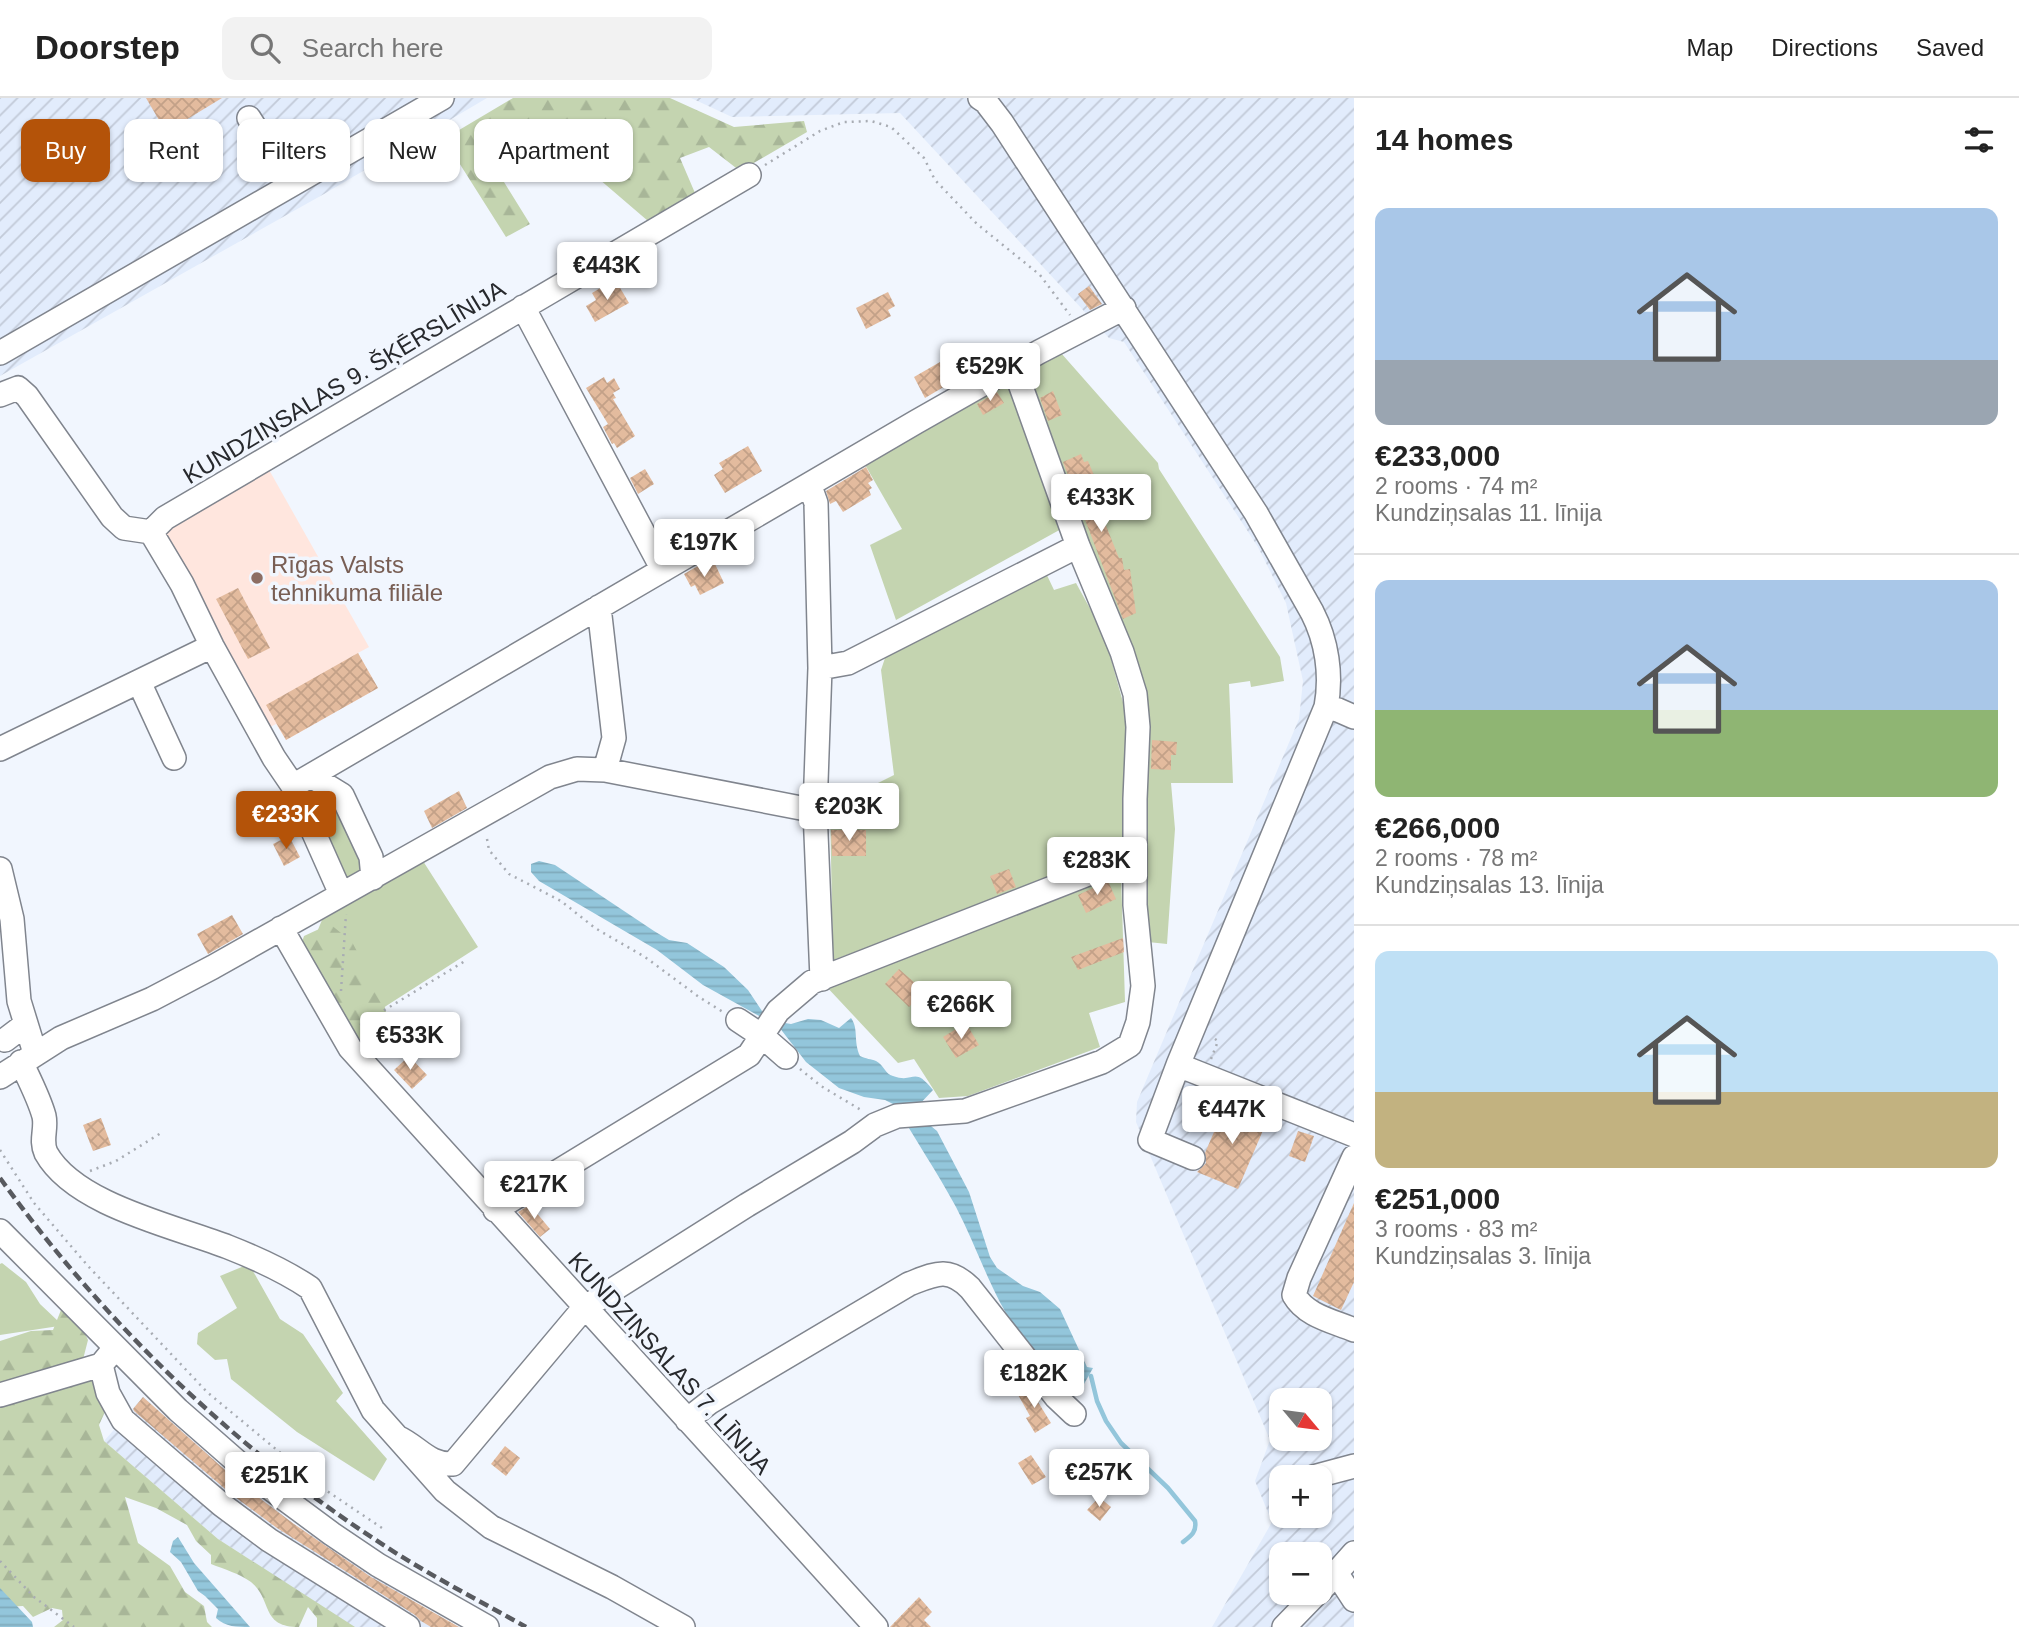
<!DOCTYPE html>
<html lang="en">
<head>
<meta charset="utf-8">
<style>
	body { margin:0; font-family:Arial,sans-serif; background:#f2f2f2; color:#222; height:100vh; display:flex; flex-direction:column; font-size:26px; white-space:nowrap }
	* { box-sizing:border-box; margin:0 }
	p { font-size:23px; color:#767676 }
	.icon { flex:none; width:38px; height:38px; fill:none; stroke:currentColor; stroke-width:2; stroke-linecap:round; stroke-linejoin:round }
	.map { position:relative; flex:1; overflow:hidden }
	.side { display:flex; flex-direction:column; background:#fff; width:665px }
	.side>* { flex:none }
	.guide { position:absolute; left:21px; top:21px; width:665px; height:63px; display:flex; gap:14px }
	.needle { width:46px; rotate:119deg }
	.fabs { position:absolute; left:1269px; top:1290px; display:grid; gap:14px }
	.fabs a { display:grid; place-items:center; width:63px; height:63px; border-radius:14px; background:#fff; box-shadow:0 2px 5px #0004; font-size:35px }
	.price { position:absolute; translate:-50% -60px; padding:0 16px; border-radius:7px; background:#fff; color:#222; font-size:23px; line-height:46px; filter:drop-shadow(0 2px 4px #0008) }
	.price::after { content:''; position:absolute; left:50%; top:42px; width:21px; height:16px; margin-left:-10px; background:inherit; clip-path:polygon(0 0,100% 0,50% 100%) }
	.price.selected { background:#b45309; color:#fff }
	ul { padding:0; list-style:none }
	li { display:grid; align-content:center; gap:14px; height:371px; padding:0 21px }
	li+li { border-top:2px solid #e0e0e0 }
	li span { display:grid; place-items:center; height:217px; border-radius:14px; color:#555 }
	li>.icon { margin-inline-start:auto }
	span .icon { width:126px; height:126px; fill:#fffc; stroke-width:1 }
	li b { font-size:30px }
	h2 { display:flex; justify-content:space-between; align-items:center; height:84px; padding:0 21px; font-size:30px }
	.pill { padding:0 24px; border-radius:14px; background:#fff; box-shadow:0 2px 5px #0004; font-size:24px; line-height:63px }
	.pill.selected { background:#b45309; color:#fff }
	header { display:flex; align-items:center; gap:42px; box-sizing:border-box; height:98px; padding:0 35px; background:#fff; border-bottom:2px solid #e0e0e0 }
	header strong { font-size:33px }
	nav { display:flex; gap:38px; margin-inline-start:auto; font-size:24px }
	.search { width:490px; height:63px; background:#f2f2f2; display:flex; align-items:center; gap:18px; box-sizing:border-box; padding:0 24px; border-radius:14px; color:#767676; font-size:26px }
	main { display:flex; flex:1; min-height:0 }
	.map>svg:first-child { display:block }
	.industrial { fill:url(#industrial-furrows); fill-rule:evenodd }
	.education { fill:#ffe6de }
	.green { fill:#c4d4b0 }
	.forest { fill:url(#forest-firs) }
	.water { fill:url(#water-rules) }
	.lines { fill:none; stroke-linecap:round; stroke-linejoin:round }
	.stream { stroke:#93c6db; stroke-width:4.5 }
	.building { fill:url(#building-cross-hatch) }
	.minor-casing { stroke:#80858e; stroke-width:26 }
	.path { stroke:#a8acb3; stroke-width:2.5; stroke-dasharray:2 5; stroke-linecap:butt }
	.minor { stroke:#fff; stroke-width:23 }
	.rail { stroke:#585a5f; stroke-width:4.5; stroke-dasharray:10 5; stroke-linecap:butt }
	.education-dot { fill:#8d6e63; stroke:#f1f6fe; stroke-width:2.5 }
	.labels { text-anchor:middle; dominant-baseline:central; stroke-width:7; stroke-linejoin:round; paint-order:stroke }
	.street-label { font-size:24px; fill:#27292d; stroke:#f1f6fe }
	.education-label { font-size:24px; fill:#785e54; stroke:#f1f6fe; text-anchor:start }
</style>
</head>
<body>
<header>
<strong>Doorstep</strong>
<div class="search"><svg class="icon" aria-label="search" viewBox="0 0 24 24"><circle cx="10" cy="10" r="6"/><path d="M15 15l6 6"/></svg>Search here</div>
<nav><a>Map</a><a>Directions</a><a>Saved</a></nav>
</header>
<main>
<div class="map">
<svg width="1354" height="1529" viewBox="0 0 1354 1529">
	<defs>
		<pattern id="industrial-furrows" width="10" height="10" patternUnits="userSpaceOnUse" patternTransform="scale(1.75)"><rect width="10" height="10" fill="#e2ecfc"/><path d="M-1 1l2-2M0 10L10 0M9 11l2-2" fill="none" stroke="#c2cad8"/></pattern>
		<pattern id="forest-firs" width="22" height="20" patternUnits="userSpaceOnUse" patternTransform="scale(1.75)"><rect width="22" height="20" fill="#c4d4b0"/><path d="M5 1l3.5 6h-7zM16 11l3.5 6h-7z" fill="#a8b698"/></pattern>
		<pattern id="water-rules" width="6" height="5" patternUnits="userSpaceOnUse" patternTransform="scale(1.75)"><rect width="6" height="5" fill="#93c6db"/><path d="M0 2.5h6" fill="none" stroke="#7faabc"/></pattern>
		<pattern id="building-cross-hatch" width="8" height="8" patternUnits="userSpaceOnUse" patternTransform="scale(1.75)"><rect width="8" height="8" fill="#e3bb9e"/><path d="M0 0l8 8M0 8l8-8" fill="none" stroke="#c3a188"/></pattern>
	</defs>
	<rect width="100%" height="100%" fill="#f1f6fe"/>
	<path class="industrial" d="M0,0H487L324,96L0,278Z
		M691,0H1354V1529H1212L1272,1424L1255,1383L1270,1342L1136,1024L1137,1004L1299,621L1303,583L1286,505L1258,449L1124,244L1109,240L900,15L732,19ZM1281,1302H1320V1340H1281ZM1281,1379H1320V1418H1281ZM1281,1456H1320V1494H1281Z
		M143,1299L239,1384L294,1426L426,1511L459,1529H353L218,1441L104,1343Z"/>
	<path class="education" d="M268,370L369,549L358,555L378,590L286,642L276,626L264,632L160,438L164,427Z"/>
	<path class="green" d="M1061,255L1158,365L1159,371L1280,559L1284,583L1251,589L1250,583L1229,586L1233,685H1171L1175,731L1167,846L1148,844L1144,593L1022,271Z
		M1007,281L1063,430L896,522L870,447L902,431L864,365Z
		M1044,471L1054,492L1076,485L1104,536L1126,615L1127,754L833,862L830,709L894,677L881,572L889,548Z
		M319,696L331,700L362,764L360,774L352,780L342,777L312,705L315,698Z
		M423,763L478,849L344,935L305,863L322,822Z
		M1121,775L1125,904L1089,915L1100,949L968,998L939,1000L914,961L898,965L824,886Z
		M2,1165L26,1184L40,1206L58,1223L59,1228L0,1237V1166Z
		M249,1166L280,1221L303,1236L343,1295L336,1303L387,1361L374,1383L297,1334L231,1281L227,1261L215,1262L197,1246L198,1235L237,1210L220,1178Z"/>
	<path class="forest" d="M513,0H670L734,29L804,23L807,34L740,73L709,49L680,60L695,95L648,123L599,81L505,37L483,50L530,126L506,139L444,41Z
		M330,826L352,844L383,902L387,918L362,942L352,936L301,847L304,838Z
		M61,1212H74L88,1242L79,1277L93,1281L108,1307L99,1327L104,1343L218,1441L355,1529H317V1520L308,1509L299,1529C260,1529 273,1502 251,1484C240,1476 224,1471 211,1466V1457L196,1443L187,1427L156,1410L125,1399L138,1445L170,1468L185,1494L204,1508L207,1524L212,1529H54L63,1522L62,1512L52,1510L33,1519L23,1508L4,1509L0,1501V1243L31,1233L53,1232Z"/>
	<path class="water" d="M539,763L555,767L654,833L669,842L687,845L724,869L748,892L762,913L773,923L791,926L808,921L821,922L839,930L851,920C859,931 853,943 860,958C866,961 871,961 876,963C884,967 885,976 893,978C915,986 913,967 933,992L917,1009L926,1024L937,1033L969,1094L990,1159L997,1170L1023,1188L1040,1194L1060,1211L1087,1269L1093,1270L1084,1286C1006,1256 991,1176 956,1109C937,1074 915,1041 895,1007L885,1002L864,999L839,990L806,964L779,929L703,887L657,852L539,783L531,774V766Z
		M178,1439L194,1465L250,1529C236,1529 226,1529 216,1520L218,1511L205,1498L198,1493L181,1464L170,1454L173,1443Z
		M0,1490L32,1524L33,1529H0Z"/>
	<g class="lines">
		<path class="stream" d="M1091,1278L1097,1303L1106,1323L1121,1345L1168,1390L1195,1423C1197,1434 1191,1438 1183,1444"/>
	</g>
	<path class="building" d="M146,0H222L166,34Z
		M607,186L611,192L619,188L629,205L595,224L586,208L596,202L592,195Z
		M1089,188L1102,206L1090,212L1078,196Z
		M888,194L895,208L888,212L891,218L866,231L856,210Z
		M940,264L952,284L925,300L914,279Z
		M604,279L607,285L614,280L620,291L613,295L616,300L613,301L635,338L617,350L614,345L612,346L603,329L608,326L586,290Z
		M1053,293L1062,317L1048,323L1040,300Z
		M997,294L1004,305L983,317L977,306Z
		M748,348L762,373L725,395L714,377L723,371L719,365Z
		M1081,356L1084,364L1088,363L1099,389L1096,391L1098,396L1094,398L1119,460H1122L1124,472L1130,471L1136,515L1123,521L1063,364Z
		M866,369L873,382L868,385L872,390L869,392L871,397L843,414L836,403L830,406L826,393Z
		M645,371L654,386L638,396L630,380Z
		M715,466L724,485L700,497L695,487L691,489L684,476L698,468L701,474Z
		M238,490L270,550L248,561L216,501Z
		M358,555L378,590L286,642L266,607Z
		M1152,642L1177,644L1176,657H1171V672L1151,671Z
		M459,693L467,710L432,730L424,713Z
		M831,732H866V758H832Z
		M289,738L300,759L284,768L273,746Z
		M1009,771L1016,789L997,796L990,778Z
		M1108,783L1116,801L1086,815L1078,797Z
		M232,817L243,836L208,856L197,836Z
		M1123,840L1124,854L1078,872L1071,859Z
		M899,871L924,893L909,909L885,886Z
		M966,925L979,947L956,960L943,939Z
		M409,958L427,977L412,991L394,972Z
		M1226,1006L1267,1023L1238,1091L1197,1074L1206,1065L1205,1055Z
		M101,1020L111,1047L93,1053L83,1027Z
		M1298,1033L1314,1038L1305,1064L1289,1058Z
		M1354,1105V1184L1341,1212L1313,1198Z
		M530,1107L550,1131L540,1139L518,1114Z
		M1029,1288L1040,1303L1038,1304L1051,1325L1035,1335L1026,1320L1030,1318L1017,1295Z
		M143,1299L242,1387L294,1426L371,1479L459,1529H431L421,1523L415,1517L277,1430L231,1396L134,1313L133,1311Z
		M505,1348L520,1360L506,1378L491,1366Z
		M1031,1357L1046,1379L1032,1387L1018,1365Z
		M1099,1399L1111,1409L1100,1423L1087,1412Z
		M919,1499L932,1514L924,1522L931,1529H890Z"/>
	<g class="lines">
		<defs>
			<path id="minor" d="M980,0L986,4L1002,25L1256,415L1312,514C1327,543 1332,577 1326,609L1178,967L1150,1042L1193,1060
				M249,20L291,87
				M523,209L663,472
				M0,255L442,0
				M0,297L18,290L27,298L112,419L124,430L151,434
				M810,388L816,405L820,570L815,712L822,881
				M151,434L165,420L749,77
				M151,434L182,486L212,548L274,660L293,688L341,796
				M599,509L614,640L605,672
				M820,570L848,565L1078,448
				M139,584L174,660
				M1326,609L1338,612L1354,619
				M0,651L212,548
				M311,678L342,697L371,759L373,780
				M293,688L916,324L1039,254L1124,210
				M0,771L12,821L19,903L35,955
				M281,830L350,950L876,1529
				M738,922L762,938L786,959
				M5,942L26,926
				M21,964C29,981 39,1000 44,1018C47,1031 40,1042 46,1055C75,1107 174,1128 228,1149C256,1160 285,1173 310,1190L373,1312L445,1393L491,1429L612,1489L683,1529
				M1178,967L1354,1037
				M0,979L61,940L152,901L213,869L550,679L577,671L605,672L806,711L815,712
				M1354,1059L1299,1180L1294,1197C1306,1218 1333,1223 1354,1232
				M495,1112L749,957L778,913L812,884L1134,758
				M0,1133L178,1312L251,1376L332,1436L378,1467L487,1529
				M115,1250L101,1267L108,1295L123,1322L175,1367L222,1407L269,1442L408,1529
				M0,1297L101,1267
				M687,1322L710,1304L909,1186C935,1176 948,1168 970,1190L1056,1299L1074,1316
				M397,1339C419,1349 428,1367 453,1366L584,1210L747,1107L852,1044L875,1027L897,1018L965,1013L1102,964L1130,947L1138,924L1143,888L1135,807V701L1138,629L1135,596L1122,554L1078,448L1014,269
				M1313,1379L1354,1368
				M1337,1476L1354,1502
				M1320,1493L1354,1455
				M1284,1529L1318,1494"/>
		</defs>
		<use href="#minor" class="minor-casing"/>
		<path class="path" d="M765,67L820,33L844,24L871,23L891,29L924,60L935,82L977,126L1040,177L1070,217
			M487,741L489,752L509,776L561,803L595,830L645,859L699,899L723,914
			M341,893L346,816
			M360,927L465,863
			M1211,961L1218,943L1212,939
			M800,971L821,988L861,1012
			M0,1052L34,1105L88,1168L207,1294L324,1391L385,1432
			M90,1073L116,1063L161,1035
			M0,1463L34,1499L74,1529"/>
		<use href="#minor" class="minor"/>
		<path class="rail" d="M0,1080C105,1226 237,1353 388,1450C433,1479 480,1503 526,1529"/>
	</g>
	<circle class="education-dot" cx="257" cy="480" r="7"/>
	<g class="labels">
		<g class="street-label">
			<text transform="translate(344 284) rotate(-31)">KUNDZIŅSALAS 9. ŠĶĒRSLĪNIJA</text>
			<text transform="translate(670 1265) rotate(48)">KUNDZIŅSALAS 7. LĪNIJA</text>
		</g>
		<g class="education-label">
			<text x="271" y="466">Rīgas Valsts<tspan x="271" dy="28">tehnikuma filiāle</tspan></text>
		</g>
	</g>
</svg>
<div class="fabs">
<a><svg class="needle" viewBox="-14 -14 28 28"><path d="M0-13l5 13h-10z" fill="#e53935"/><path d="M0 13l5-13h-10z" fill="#767676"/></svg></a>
<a>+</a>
<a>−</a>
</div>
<b class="price" style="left:607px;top:204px">€443K</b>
<b class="price" style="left:990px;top:305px">€529K</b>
<b class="price" style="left:1101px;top:436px">€433K</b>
<b class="price" style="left:704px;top:481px">€197K</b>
<b class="price" style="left:849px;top:745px">€203K</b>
<b class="price selected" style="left:286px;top:753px">€233K</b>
<b class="price" style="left:1097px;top:799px">€283K</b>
<b class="price" style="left:961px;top:943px">€266K</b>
<b class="price" style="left:410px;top:974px">€533K</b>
<b class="price" style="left:1232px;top:1048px">€447K</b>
<b class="price" style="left:534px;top:1123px">€217K</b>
<b class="price" style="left:1034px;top:1312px">€182K</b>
<b class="price" style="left:1099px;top:1411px">€257K</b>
<b class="price" style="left:275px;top:1414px">€251K</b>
<div class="guide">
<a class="pill selected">Buy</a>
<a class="pill">Rent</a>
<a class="pill">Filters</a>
<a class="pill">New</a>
<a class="pill">Apartment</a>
</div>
</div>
<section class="side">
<h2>14 homes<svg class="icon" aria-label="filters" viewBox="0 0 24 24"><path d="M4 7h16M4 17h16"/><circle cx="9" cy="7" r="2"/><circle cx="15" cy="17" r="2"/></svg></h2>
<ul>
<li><span style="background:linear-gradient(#a9c7e8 70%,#9aa5b1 0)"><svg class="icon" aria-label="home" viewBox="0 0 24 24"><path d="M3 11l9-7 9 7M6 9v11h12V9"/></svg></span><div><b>€233,000</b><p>2 rooms · 74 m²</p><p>Kundziņsalas 11. līnija</p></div></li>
<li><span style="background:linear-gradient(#a9c7e8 60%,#8fb573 0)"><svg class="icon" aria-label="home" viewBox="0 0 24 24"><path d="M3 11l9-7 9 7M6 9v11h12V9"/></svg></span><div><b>€266,000</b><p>2 rooms · 78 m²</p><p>Kundziņsalas 13. līnija</p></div></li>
<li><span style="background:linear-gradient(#bfe0f5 65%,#c2b280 0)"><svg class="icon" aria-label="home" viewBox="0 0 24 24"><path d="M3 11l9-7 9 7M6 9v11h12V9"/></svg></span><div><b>€251,000</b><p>3 rooms · 83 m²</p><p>Kundziņsalas 3. līnija</p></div></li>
</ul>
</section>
</main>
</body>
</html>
